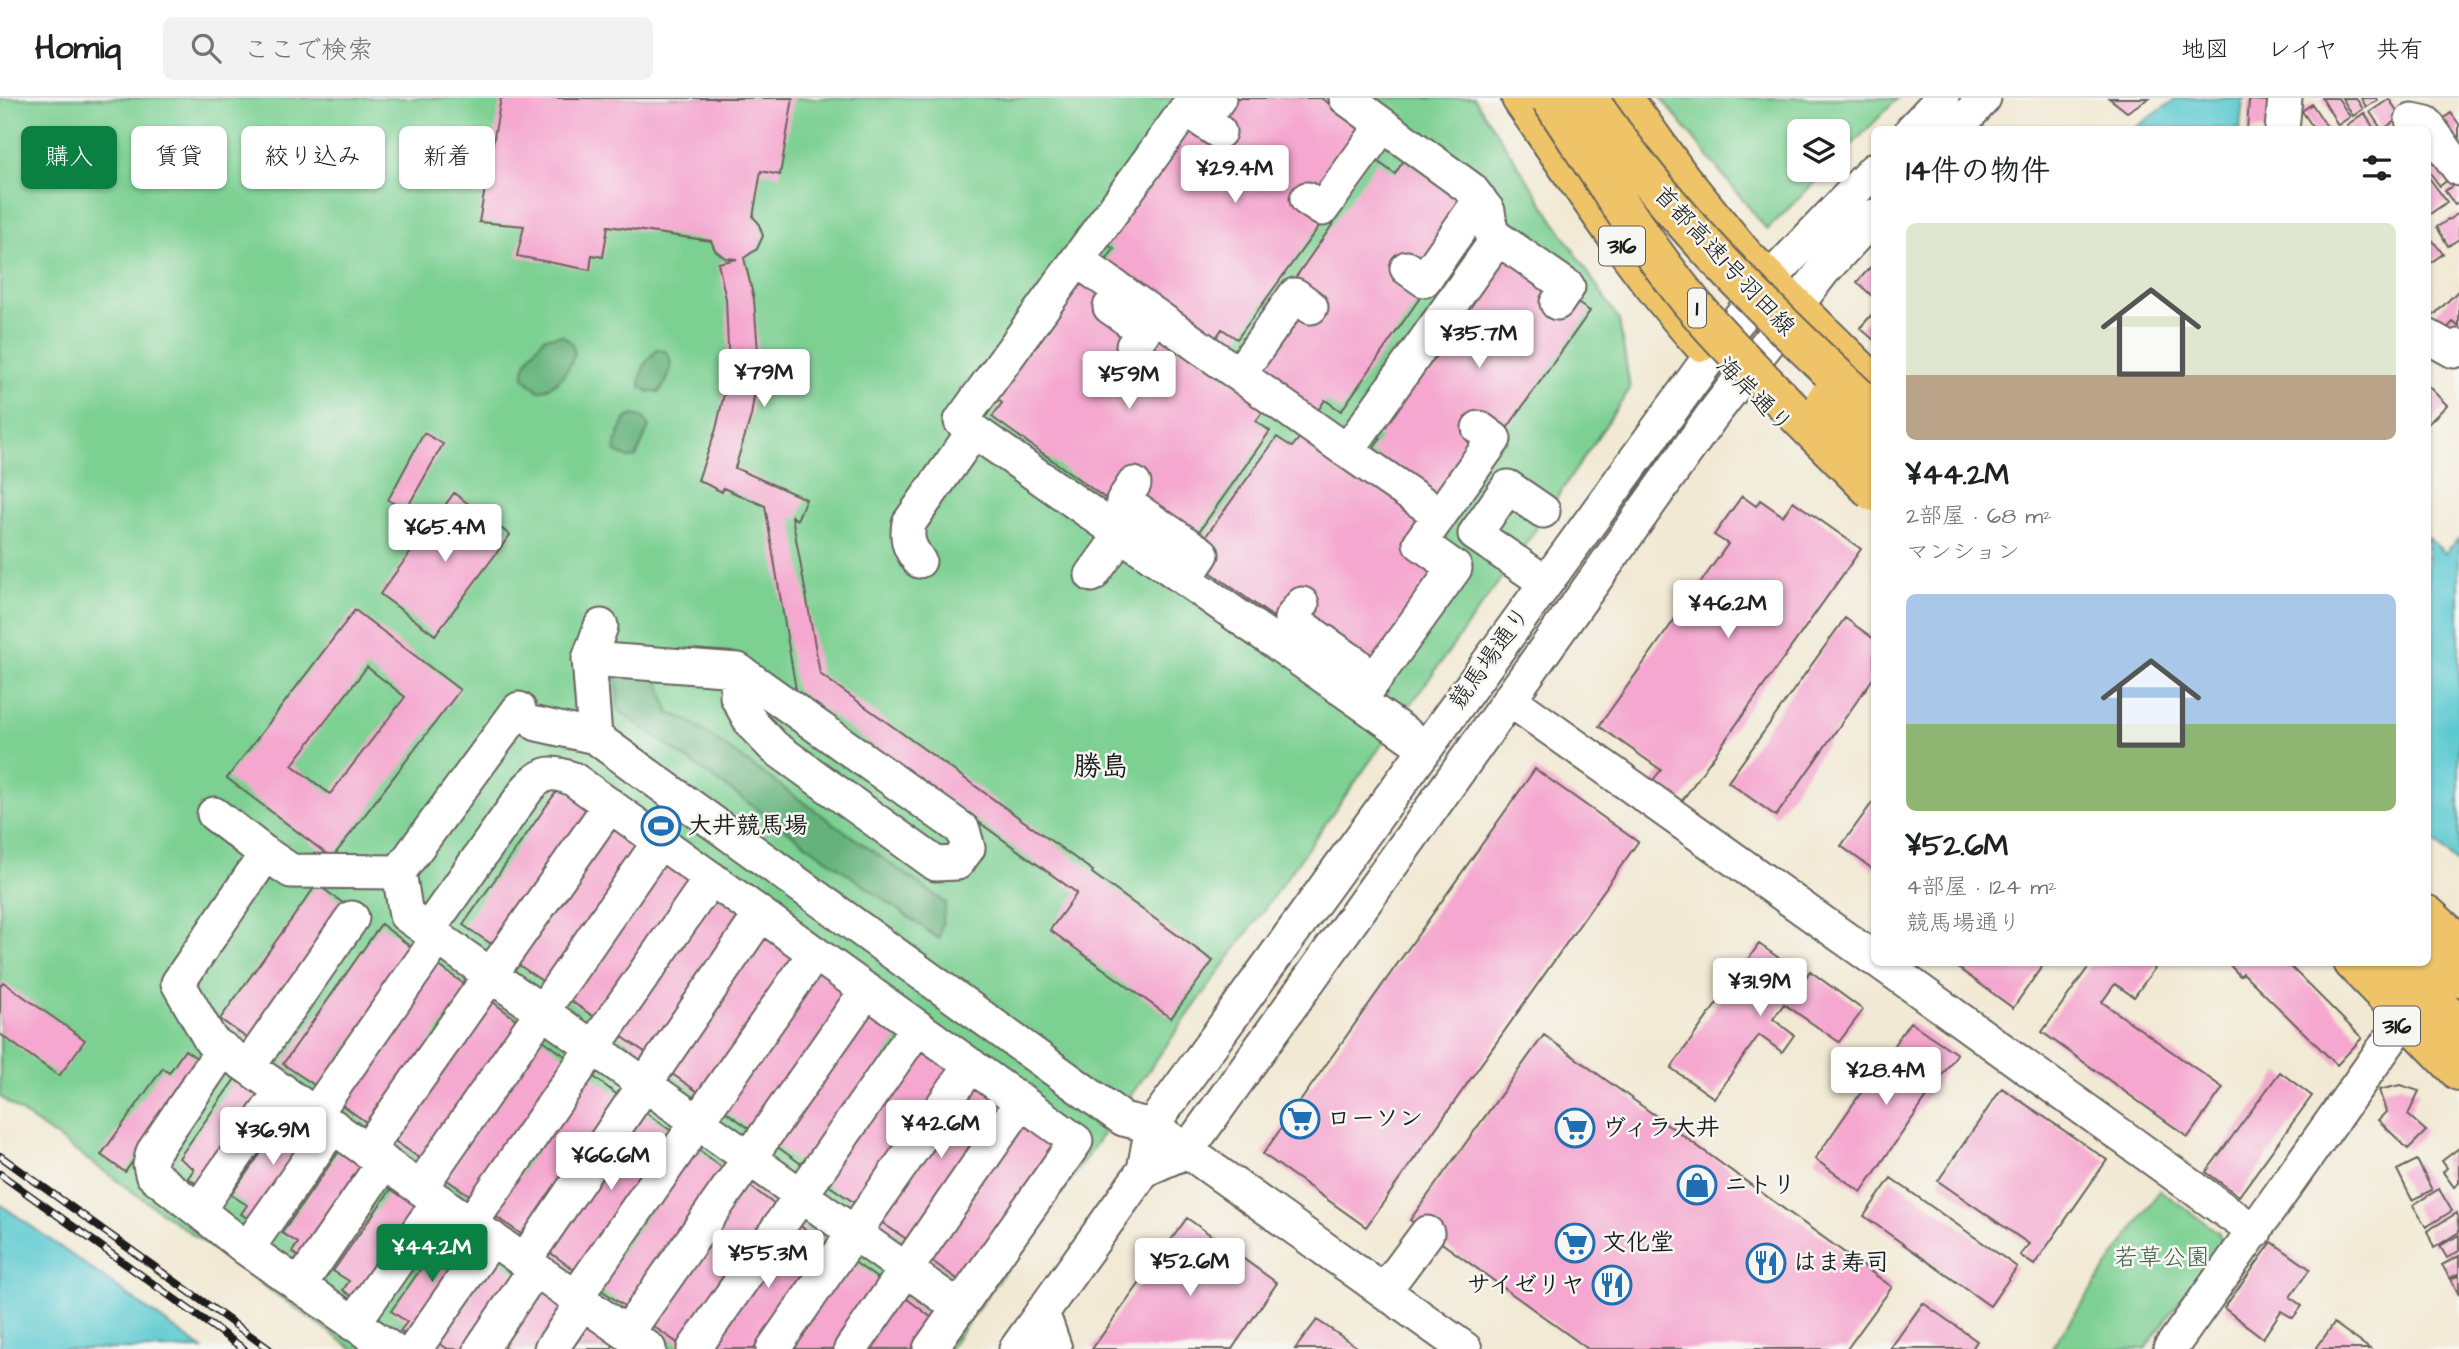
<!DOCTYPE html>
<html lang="ja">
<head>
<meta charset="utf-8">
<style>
	body { margin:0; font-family:"Architects Daughter","Klee One",sans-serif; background:#f2f2f2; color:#202124; height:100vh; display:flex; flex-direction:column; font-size:26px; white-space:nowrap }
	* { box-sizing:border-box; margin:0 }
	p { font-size:23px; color:#757577 }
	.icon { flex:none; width:38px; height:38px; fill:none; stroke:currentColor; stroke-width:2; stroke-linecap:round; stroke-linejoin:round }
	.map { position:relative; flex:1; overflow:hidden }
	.sheet { position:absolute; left:1871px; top:28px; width:560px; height:840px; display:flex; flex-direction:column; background:#fff; border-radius:10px; box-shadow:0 2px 5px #0004 }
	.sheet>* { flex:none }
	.top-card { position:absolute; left:21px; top:28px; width:665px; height:63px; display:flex; gap:14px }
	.controls { position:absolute; left:1787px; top:21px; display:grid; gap:14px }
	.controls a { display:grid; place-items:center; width:63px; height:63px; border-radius:10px; background:#fff; box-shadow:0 2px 5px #0004; font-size:35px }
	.price { position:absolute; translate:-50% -60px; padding:0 16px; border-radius:7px; background:#fff; color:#222; font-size:23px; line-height:46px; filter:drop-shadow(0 2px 4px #0008) }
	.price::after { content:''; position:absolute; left:50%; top:42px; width:21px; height:16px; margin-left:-10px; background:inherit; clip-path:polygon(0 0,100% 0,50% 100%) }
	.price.current { background:#0b8043; color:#fff }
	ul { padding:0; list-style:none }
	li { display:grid; align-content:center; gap:14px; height:371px; padding:0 35px }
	li span { display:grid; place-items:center; height:217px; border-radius:10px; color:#555 }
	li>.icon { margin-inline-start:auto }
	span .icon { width:126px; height:126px; fill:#fffc; stroke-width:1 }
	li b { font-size:30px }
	h2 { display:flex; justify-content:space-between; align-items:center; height:84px; padding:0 35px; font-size:30px }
	.pill { padding:0 24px; border-radius:10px; background:#fff; box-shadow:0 2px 5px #0004; font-size:24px; line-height:63px }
	.pill.current { background:#0b8043; color:#fff }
	header { display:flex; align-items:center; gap:42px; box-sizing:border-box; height:98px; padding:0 35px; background:#fff; border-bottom:2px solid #e0e0e0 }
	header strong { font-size:33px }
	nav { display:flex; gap:38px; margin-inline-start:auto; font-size:24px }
	.search { width:490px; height:63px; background:#f2f2f2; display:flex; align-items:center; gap:18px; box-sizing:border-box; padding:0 24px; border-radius:10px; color:#757577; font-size:26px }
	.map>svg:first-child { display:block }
	.green { fill:#7cd092; stroke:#4c7657; stroke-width:2 }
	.forest { fill:#65b27c; stroke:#40674c; stroke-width:2 }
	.water { fill:#5dcad1; stroke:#3c7376; stroke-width:2 }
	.building { fill:#f5a7cf; fill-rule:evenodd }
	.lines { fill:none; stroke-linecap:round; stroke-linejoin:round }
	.minor-casing { stroke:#67645c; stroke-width:37 }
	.major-casing { stroke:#67645c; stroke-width:42 }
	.highway-casing { stroke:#67645c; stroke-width:42 }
	.minor { stroke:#fff; stroke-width:33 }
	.major { stroke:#efc469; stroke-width:38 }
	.highway { stroke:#efc469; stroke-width:38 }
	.rail-casing { stroke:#1c1c1c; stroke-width:8 }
	.rail { stroke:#f6f6f2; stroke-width:5; stroke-dasharray:16; stroke-linecap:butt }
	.highway-bridge-casing { stroke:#67645c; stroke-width:42; stroke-linecap:butt }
	.highway-bridge { stroke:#efc469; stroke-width:38 }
	.labels { text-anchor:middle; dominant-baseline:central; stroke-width:5; stroke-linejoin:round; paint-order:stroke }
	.shield { fill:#f6f6f2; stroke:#5d5d5c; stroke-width:2 }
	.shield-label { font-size:23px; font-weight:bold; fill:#1c1c1c }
	.street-label { font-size:24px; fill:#1c1c1c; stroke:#f6f6f2 }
	.poi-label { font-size:24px; font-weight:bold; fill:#1c1c1c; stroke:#f6f6f2; text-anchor:start }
	.park-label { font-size:24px; fill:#3e5b45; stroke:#f6f6f2 }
	.quarter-label { font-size:28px; font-weight:bold; fill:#1c1c1c; stroke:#f6f6f2 }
</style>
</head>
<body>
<header>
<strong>Homiq</strong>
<div class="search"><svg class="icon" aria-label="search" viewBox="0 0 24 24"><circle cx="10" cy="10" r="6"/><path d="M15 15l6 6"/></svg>ここで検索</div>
<nav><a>地図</a><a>レイヤ</a><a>共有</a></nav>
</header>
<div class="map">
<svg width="2459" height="1251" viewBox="0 0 2459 1251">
	<rect width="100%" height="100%" fill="#f6f6f2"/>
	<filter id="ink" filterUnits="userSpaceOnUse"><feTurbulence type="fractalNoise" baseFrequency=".0143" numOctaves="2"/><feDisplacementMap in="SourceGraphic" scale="14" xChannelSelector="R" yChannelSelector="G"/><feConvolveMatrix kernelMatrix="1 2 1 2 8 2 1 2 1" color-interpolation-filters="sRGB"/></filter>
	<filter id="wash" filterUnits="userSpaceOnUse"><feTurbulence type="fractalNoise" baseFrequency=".00686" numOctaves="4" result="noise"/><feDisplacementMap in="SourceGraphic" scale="28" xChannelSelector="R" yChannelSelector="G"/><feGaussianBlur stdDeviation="1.57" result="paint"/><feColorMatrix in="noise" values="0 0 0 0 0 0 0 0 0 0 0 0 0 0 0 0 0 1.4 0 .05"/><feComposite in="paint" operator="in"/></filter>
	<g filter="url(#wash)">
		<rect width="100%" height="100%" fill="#f2e9d4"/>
		<path class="green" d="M0,0H1474L1619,222L1630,291L1525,447L949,1251H353L0,999Z
			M1661,0H1898L1838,61V33H1799V72H1827L1767,132Z
			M2160,1092L2219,1135L2221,1145L2145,1251H2056L2052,1249Z"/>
		<path class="forest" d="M562,237L572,245L575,256C568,273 558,289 539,293L524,281C522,264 534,252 545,239Z
			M658,251L667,254C675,268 669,282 659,294H649L641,289C638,274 647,261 658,251Z
			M634,317L644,320L649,329L636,359L629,360L616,354L615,346L626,320Z
			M617,569L657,577L669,615L689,623L946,805L939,841L618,612Z"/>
		<path class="water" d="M2178,0H2246L2243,2L2240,31H2133Z
			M2427,439L2445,455L2459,440V767L2427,736Z
			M0,1106L203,1251H0Z"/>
		<g id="blocks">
			<path class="building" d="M501,0H793L780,77L761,73L753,119L758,124L763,138L757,151L744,160L754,201L759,267L751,318L735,370L806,401L797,422L792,418L820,576L1093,773L1092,775L1213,863L1171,920L1050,832L1077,795L796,592L765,408L723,390L722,394L698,382L716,331L729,274L726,201L718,165L737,161L725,160L715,152L711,143L608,128L603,159L592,157L590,172L517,158L524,128L479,124Z
				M1202,0H1321L1381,43L1237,241L1222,231L1213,244L1104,165L1114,151L1100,141Z
				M2109,0H2149L2127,14Z
				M2322,0H2338L2350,19L2338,27Z
				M2342,0H2356L2363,11L2353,18Z
				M2361,0H2376L2377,3L2366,9Z
				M2389,1L2401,19L2382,32L2370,14Z
				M2249,2L2270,3L2267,32H2247Z
				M2312,6L2329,32H2315L2302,13Z
				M2364,15L2375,32H2351L2347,27Z
				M2451,15L2459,26V39L2450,46L2436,26Z
				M2437,56L2454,77L2440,88L2427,71V64Z
				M1404,62L1479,115L1341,313L1325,302L1315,317L1237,263L1377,63L1395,76Z
				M2427,77L2447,104L2427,118Z
				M2459,83V104L2455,107L2445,93Z
				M2459,115V141L2448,148L2437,129Z
				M1508,132L1585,187L1574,203L1590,213L1450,411L1371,354L1381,340L1367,330Z
				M2427,135L2443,156L2427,167Z
				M1874,165V200L1857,184Z
				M1075,170L1267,308L1256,323L1270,333L1183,456L992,319L1002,305L987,294Z
				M2459,192V229L2453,224L2445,233L2431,220Z
				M1874,214V242L1860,230Z
				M2427,287L2447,307L2427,327Z
				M1304,334L1436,428L1424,444L1470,476L1382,597L1206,471L1201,445L1277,339L1292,349Z
				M424,335L443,346L406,412L388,402Z
				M454,395L510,437L435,537L380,496Z
				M1742,398L1756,408L1760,402L1783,418L1793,403L1861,451L1679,707L1650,686L1661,672L1599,628L1728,446L1714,437Z
				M355,512L460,592L332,760L227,680ZM367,569L405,599L330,696L292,667Z
				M1845,520L1874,541V579L1776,718L1728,684Z
				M1535,671L1638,744L1366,1129L1263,1056Z
				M561,687L595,713L499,851L463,827Z
				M1874,702V772L1841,748Z
				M613,725L648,750L551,889L516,865Z
				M665,761L700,786L603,925L568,901Z
				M317,786L351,811L254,945L220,921Z
				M712,794L747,819L651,958L615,934Z
				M381,826L415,852L319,990L283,966Z
				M763,832L797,857L701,996L665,971Z
				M1759,846L1806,879L1810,873L1863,912L1839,944L1784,906L1773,921L1794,937L1782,954L1759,937L1714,1000L1671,970Z
				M434,864L468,889L372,1028L336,1003Z
				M1950,864H2045L2013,910Z
				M2092,864H2159L2134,899L2115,886L2102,904L2223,990L2188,1039L2042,934Z
				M2227,864H2286L2362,940L2337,967L2243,875L2240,878Z
				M816,869L850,894L753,1033L718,1008Z
				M3,884L85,942L59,978L0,936V888Z
				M486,899L521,925L424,1063L389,1039Z
				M869,906L904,931L807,1070L772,1045Z
				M1910,924L1957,956L1861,1094L1815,1061Z
				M1544,937L1892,1189L1847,1251H1588L1410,1122Z
				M539,939L573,964L477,1102L441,1078Z
				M920,943L954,968L858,1107L822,1083Z
				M185,952L201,963L187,988L125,1074L101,1057L163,970L169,975Z
				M2280,974L2312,998L2239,1098L2206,1074Z
				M590,976L624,1002L527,1140L492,1116Z
				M237,978L263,996L204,1091L188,1080L194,1071L179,1060Z
				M972,980L1007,1005L911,1144L875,1120Z
				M2400,987L2419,993L2408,1017L2426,1033L2408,1051L2378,1022L2386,1014L2379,992Z
				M2002,990L2107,1062L2034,1167L2020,1157L2029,1146L1938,1083Z
				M642,1012L677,1037L580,1176L545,1151Z
				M290,1014L316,1033L257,1127L241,1116L247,1107L231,1097Z
				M1022,1019L1057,1044L960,1183L925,1158Z
				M695,1049L729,1075L633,1214L597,1189Z
				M2459,1050V1085L2454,1089L2443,1074L2447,1070L2442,1063Z
				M340,1052L366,1070L307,1165L292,1154L298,1145L282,1135Z
				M2417,1062L2432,1092L2412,1102L2397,1072Z
				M1891,1080L2017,1169L1990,1208L1864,1118Z
				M747,1086L782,1112L685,1250L650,1226Z
				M391,1091L417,1109L358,1203L343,1192L349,1183L333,1173Z
				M2439,1091L2452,1113L2426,1129L2413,1107Z
				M2457,1115L2459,1134L2434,1150L2427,1133Z
				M1187,1120L1277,1185L1232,1251H1092Z
				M792,1122L827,1147L754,1251H702Z
				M449,1131L475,1149L416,1243L400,1233L407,1224L391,1213Z
				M2459,1137V1153L2447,1160L2440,1148Z
				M2272,1144L2310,1171L2290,1199L2302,1208L2293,1220L2281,1213L2263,1240L2224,1210Z
				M846,1158L881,1183L834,1251H781Z
				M2459,1158V1175L2450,1180L2442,1167Z
				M496,1162L522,1180L472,1251H448L437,1244Z
				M2459,1177V1197L2451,1181Z
				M541,1193L566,1212L539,1251H500Z
				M898,1194L932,1220L911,1251H858Z
				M1923,1205L1977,1243L1972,1251H1890Z
				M1317,1222L1360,1251H1295Z
				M2334,1225L2370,1251H2316Z
				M588,1228L614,1246L611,1251H572Z"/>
		</g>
	</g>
	<g filter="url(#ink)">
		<use href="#blocks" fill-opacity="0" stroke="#67645c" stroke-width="2"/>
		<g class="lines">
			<defs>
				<path id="minor" d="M1219,0L1203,23L1219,34
					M1346,0L1471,91L1488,113L1493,147L1347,353L1440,417
					M2412,22L2426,25L2459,71
					M1912,32L1942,0
					M1955,32L1984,0
					M2282,32L2285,0
					M1307,101L1322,111L1383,27
					M1492,136L1568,189L1557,205
					M1077,162L1347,353
					M1407,170L1424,182L1480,102
					M1110,209L1144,233L1133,248
					M2427,238L2454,253L2459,248
					M1239,276L1295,197L1311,209
					M974,333L961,323L1194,0
					M1134,386L1123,403L1202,456L1185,481
					M1543,413L1508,389L1475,436L1545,484
					M919,463C909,449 906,442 909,425L974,333L1426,650
					M1092,477L1121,437
					M1302,506L1291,521L1356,566L1340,590
					M589,561L601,528
					M738,572L963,732L968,750L957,765L936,766L774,649L752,626L737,599Z
					M1509,601L1874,861
					M1359,603L1455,470L1420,445L1494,341L1479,330
					M537,626L595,639L1123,1021L1152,1028L1465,1251
					M595,639L589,561L738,572
					M214,716L266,756
					M399,774L519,611
					M428,832L528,690C544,673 552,673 573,681L1076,1043L930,1251
					M1880,864L2255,1134
					M223,951L153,1054L150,1067L152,1076L247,1151L391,1251
					M248,969L352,820
					M315,1016L438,840
					M367,1053L610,707
					M1144,1072L1187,1053L1711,319L1823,173L1874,118
					M420,1090L660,743
					M198,1112L282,992
					M471,1125L711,780
					M247,1151L333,1028
					M524,1163L761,816
					M299,1188L384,1064
					M1384,1193L1427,1135
					M576,1199L815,855
					M1042,1214L1055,1251
					M353,1226L439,1103
					M627,1235L867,892
					M415,1251L492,1140
					M481,1251L535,1171
					M551,1251L583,1204
					M649,1251L211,943L178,885L266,756L291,773L399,774L406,817L960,1210
					M694,1251L918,929
					M773,1251L971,967
					M851,1251L1022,1003
					M1016,1251L1144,1072L1152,1028L1712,256L1768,183L1874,72
					M2170,1251L2399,929"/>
				<path id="major" d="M1521,0C1579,83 1633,168 1701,244
					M1623,0L1681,81L1744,158L1874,286
					M2427,817L2459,846"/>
				<path id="highway" d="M2427,849L2459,880
					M2353,864L2459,973
					M2390,864L2459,928"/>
			</defs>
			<use href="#minor" class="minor-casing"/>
			<use href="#major" class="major-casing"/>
			<use href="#highway" class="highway-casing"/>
			<use href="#minor" class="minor"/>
			<use href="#major" class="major"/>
			<use href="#highway" class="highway"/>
			<defs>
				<path id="rail" d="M0,1058L269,1251
					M0,1076L244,1251"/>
			</defs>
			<use href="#rail" class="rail-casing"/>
			<use href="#rail" class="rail"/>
			<defs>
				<path id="highway-bridge" d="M1550,0C1600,75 1647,154 1706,222C1759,282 1818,337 1874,394
					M1588,0C1668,119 1770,217 1874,314
					M1826,302L1874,350"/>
			</defs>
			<use href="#highway-bridge" class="highway-bridge-casing"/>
			<use href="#highway-bridge" class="highway-bridge"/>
		</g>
	</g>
	<defs>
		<symbol id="stadium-ring" viewBox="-11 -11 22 22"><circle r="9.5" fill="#f6f6f2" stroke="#1f6fb2" stroke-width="1.5"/><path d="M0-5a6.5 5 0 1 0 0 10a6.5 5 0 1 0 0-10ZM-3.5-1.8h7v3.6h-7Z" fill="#1f6fb2"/></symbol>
		<symbol id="supermarket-ring" viewBox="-11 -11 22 22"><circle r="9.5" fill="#f6f6f2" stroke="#1f6fb2" stroke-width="1.5"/><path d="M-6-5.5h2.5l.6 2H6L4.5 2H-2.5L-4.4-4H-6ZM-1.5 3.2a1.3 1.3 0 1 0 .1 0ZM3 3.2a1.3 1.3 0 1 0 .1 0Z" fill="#1f6fb2"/></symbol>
		<symbol id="shop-ring" viewBox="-11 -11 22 22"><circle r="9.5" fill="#f6f6f2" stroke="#1f6fb2" stroke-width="1.5"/><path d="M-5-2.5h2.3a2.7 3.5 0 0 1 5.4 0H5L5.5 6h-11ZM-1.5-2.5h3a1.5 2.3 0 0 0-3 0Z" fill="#1f6fb2"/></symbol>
		<symbol id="restaurant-ring" viewBox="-11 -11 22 22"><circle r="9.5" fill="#f6f6f2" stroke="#1f6fb2" stroke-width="1.5"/><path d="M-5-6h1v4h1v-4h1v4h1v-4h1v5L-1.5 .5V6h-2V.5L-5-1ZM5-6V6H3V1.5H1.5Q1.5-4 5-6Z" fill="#1f6fb2"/></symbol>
	</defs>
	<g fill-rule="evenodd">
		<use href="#stadium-ring" x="639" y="706" width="44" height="44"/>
		<use href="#supermarket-ring" x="1278" y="999" width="44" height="44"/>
		<use href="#supermarket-ring" x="1553" y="1008" width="44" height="44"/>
		<use href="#shop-ring" x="1675" y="1065" width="44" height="44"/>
		<use href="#supermarket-ring" x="1553" y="1123" width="44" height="44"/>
		<use href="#restaurant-ring" x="1744" y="1143" width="44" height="44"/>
		<use href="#restaurant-ring" x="1590" y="1165" width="44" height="44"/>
	</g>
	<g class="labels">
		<g class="shield">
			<rect x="1599" y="128.5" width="46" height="39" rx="5"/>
			<rect x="1688" y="190.5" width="18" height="39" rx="5"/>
			<rect x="2374" y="908.5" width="46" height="39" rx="5"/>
		</g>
		<g class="shield-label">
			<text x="1622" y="148">316</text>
			<text x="1697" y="210">1</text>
			<text x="2397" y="928">316</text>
		</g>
		<g class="street-label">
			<text transform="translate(1724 163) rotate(47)">首都高速1号羽田線</text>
			<text transform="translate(1754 297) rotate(45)">海岸通り</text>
			<text transform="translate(1490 560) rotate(-54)">競馬場通り</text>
		</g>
		<g class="poi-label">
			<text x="688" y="728">大井競馬場</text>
			<text x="1327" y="1021">ローソン</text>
			<text x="1602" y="1030">ヴィラ大井</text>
			<text x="1724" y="1087">ニトリ</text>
			<text x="1602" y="1145">文化堂</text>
			<text x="1793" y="1165">はま寿司</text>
			<text x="1585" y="1187" text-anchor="end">サイゼリヤ</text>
		</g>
		<g class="park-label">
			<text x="2162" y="1160">若草公園</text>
		</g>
		<g class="quarter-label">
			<text x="1101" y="668">勝島</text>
		</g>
	</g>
</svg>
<div class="controls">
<a><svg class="icon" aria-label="layers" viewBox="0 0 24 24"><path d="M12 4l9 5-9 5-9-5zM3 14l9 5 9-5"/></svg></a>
</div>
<b class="price" style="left:1235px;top:107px">¥29.4M</b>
<b class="price" style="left:1479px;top:272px">¥35.7M</b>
<b class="price" style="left:764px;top:311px">¥79M</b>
<b class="price" style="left:1129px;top:313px">¥59M</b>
<b class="price" style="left:445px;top:466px">¥65.4M</b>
<b class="price" style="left:1728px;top:542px">¥46.2M</b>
<b class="price" style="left:1760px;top:920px">¥31.9M</b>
<b class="price" style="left:1886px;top:1009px">¥28.4M</b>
<b class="price" style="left:941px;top:1062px">¥42.6M</b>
<b class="price" style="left:273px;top:1069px">¥36.9M</b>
<b class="price" style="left:611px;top:1094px">¥66.6M</b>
<b class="price current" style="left:432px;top:1186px">¥44.2M</b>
<b class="price" style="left:768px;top:1192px">¥55.3M</b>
<b class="price" style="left:1190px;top:1200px">¥52.6M</b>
<div class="top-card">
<a class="pill current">購入</a>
<a class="pill">賃貸</a>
<a class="pill">絞り込み</a>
<a class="pill">新着</a>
</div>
<section class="sheet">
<h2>14件の物件<svg class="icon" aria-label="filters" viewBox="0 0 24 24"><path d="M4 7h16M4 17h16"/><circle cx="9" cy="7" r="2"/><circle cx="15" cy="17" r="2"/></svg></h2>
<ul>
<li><span style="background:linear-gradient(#dfe7d0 70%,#b9a48a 0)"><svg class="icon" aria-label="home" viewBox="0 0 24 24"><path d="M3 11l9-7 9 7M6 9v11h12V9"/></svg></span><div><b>¥44.2M</b><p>2部屋 · 68 m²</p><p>マンション</p></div></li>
<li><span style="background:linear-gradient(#a9c7e8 60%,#8fb573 0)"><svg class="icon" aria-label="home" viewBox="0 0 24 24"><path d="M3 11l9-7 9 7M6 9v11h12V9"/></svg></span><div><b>¥52.6M</b><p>4部屋 · 124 m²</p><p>競馬場通り</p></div></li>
</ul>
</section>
</div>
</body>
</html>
